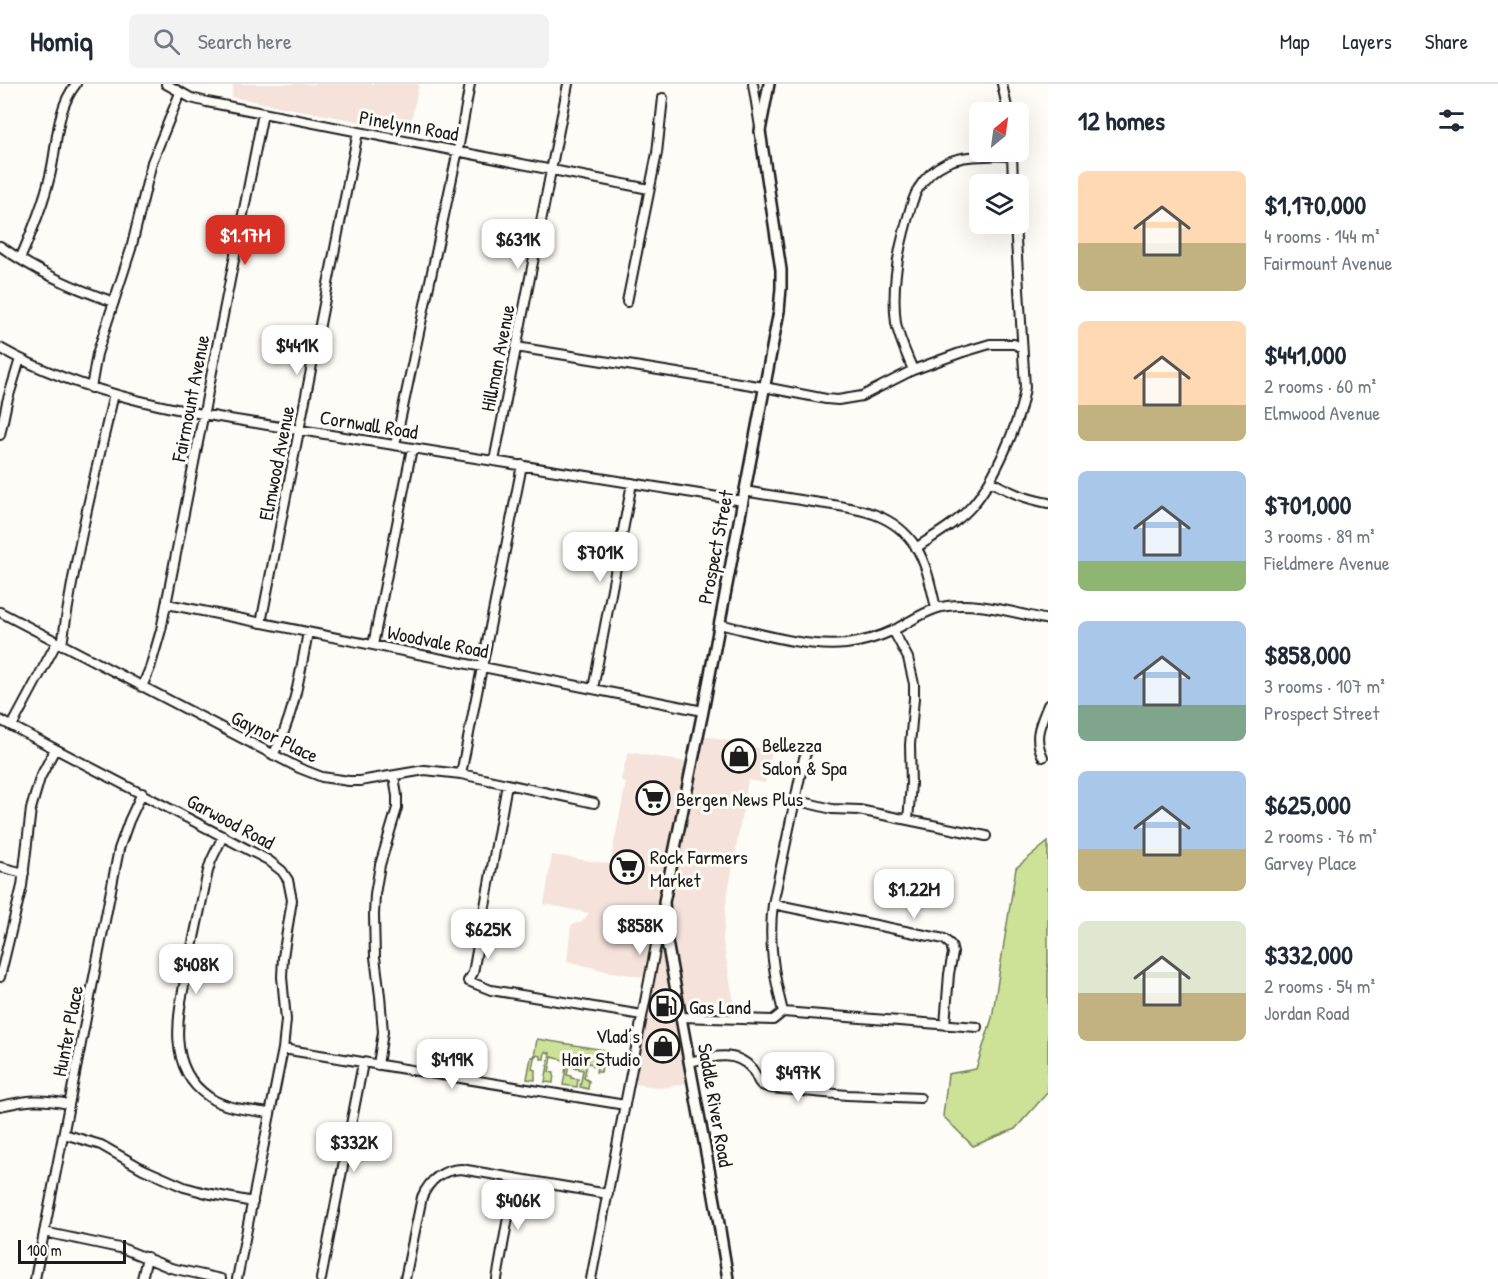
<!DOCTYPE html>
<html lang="en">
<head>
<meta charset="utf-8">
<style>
	body { margin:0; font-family:"Patrick Hand",sans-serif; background:#f2f2f3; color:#1f2937; height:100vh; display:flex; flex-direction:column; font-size:22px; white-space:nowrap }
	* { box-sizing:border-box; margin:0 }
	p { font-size:20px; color:#747a83 }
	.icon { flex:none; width:33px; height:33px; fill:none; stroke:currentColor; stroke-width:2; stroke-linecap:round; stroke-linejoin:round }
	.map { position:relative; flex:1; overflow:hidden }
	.details { display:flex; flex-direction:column; background:#fff; width:450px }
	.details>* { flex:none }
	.needle { width:39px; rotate:29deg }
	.tools { position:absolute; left:969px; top:18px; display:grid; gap:12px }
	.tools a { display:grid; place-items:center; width:60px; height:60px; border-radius:9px; background:#fff; box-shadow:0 6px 24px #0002; font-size:30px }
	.scale { position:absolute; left:18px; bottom:15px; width:108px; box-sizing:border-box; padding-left:6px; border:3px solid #1c1c1c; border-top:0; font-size:16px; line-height:21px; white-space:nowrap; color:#1c1c1c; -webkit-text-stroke:4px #fdfcf7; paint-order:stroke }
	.price { position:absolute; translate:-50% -51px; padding:0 14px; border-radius:12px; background:#fff; color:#222; font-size:20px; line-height:39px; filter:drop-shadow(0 2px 3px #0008) }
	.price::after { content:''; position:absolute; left:50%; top:36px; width:18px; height:14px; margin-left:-9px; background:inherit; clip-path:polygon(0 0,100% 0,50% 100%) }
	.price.current { background:#d93025; color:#fff }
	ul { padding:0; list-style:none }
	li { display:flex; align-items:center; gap:18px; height:150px; padding:0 30px }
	li span { display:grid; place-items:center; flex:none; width:168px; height:120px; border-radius:9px; color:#555 }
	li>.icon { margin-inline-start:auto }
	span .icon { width:72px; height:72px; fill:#fffc; stroke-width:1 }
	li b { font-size:26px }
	h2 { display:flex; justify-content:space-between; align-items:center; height:72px; padding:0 30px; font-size:26px }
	header { display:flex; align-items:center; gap:36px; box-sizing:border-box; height:84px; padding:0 30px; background:#fff; border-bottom:2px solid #e0e1e3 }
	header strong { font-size:28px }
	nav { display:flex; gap:33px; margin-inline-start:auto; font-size:21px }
	.search { width:420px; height:54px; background:#f2f2f3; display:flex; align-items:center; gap:15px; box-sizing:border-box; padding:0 21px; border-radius:9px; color:#747a83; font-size:22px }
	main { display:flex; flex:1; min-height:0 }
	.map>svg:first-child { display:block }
	.built { fill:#f4e2db }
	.green { fill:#cde297; stroke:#747f5a; stroke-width:1.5 }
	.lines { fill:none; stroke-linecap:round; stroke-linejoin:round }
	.minor-casing { stroke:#1c1c1c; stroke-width:12 }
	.major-casing { stroke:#1c1c1c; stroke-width:14 }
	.minor { stroke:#fdfcf7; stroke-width:8 }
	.major { stroke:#fdfcf7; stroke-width:9 }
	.labels { text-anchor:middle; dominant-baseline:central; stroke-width:6; stroke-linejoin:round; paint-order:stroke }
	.street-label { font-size:20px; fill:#1c1c1c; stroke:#fdfcf7 }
	.poi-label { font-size:20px; fill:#1c1c1c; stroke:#fdfcf7; text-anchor:start }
</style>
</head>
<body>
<header>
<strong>Homiq</strong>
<div class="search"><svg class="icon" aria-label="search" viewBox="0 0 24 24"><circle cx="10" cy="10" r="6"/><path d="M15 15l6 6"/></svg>Search here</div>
<nav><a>Map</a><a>Layers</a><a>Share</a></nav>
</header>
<main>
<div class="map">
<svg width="1048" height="1195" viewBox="0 0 1048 1195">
	<rect width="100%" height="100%" fill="#fdfcf7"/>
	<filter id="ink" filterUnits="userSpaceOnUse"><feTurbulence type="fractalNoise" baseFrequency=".0167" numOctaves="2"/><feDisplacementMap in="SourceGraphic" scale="12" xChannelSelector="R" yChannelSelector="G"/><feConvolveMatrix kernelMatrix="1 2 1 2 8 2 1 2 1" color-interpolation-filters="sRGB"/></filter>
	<g filter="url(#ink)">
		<path class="built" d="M233,0H419L409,47L232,13Z
			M698,650L772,667L765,699L748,696L726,820L723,857L737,936L681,934L693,998L662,1004L629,999L649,894L606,887L567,877L571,841L582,838L589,829L544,820L552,771L610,780L626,699L622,698L621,695L628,668L692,679Z"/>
		<path class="green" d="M1048,758V1008L1015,1045L973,1062L943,1032L948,990L976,985L992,934L1016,784Z
			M537,955L605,966L601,988H596L597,983L593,982V980L587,979L584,994L589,997L588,1005L580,1003L583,986L579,985L578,983L575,984L576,981L569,980L567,991L571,992V994L578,995L577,1003L563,1001L567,977L552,973L549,988L554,989L553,999L545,998L550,969L545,968L544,975H541V972L536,971L534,974L532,985L535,986V996L527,995L531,973H534Z"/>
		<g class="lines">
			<defs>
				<path id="minor" d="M166,0L191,14L207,18L649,105
					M753,0L760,43
					M1002,0L1008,28
					M1012,69L1013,100
					M0,162C35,187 73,204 114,218
					M20,175C32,148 43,121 50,92C58,60 55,27 76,0
					M627,218L657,69L663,14
					M516,263L764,303L826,315L838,316L862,312L913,286L960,269L990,260H1014L1022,264
					M0,264C102,322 230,334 344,353C477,374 610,395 743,417
					M913,286C907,271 899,255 896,239C892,207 896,178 904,148C908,134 911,117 918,105C934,79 956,72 985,72C994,71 1002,71 1012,73
					M91,304L97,270L131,165L152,78L180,9
					M0,351L7,318L20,275
					M395,361L458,66L470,0
					M494,377L568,0
					M990,397C1012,409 1023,414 1048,419
					M744,407C767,411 790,414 813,418C852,424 892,426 916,463C927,481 931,503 936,524
					M916,464C935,451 957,439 972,422C994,397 1021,336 1025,303L1015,140
					M167,520L703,627
					M0,528L299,684L322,693L349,697H360L425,686L461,690L594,719
					M261,539L358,48
					M719,540C759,549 804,564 846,560C862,558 879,553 894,546C908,539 920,530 935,525C967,514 1015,529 1048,536
					M893,546L908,574L914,600V614L910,661L911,700L908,736
					M62,561C74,476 94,394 114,310
					M373,561L412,364
					M142,603L150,584L161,546L263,29
					M593,605L632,399
					M0,636L268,776L282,787L288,796L292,816L283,873L282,893L286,936L283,965L237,1195
					M12,642L57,558
					M273,671C294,633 300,590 308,548
					M1043,673C1033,653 1040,641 1048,621
					M461,690L522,381
					M507,700L473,889L468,897L491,906L642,931
					M795,716L832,725L859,726L986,752
					M223,752L211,777L208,787C202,816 196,844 190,873C181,918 161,981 209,1013C225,1025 251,1026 270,1029
					M0,783L24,789
					M773,820L944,855L951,861L953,869L949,890L945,941
					M0,893L22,802L31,725L40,694L55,665
					M783,928C774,892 768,857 773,820L804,674L808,665
					M681,933L773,936L783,928L977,943
					M283,965L625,1021
					M689,978C711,973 736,965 752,985C761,997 754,1000 771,1004L847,1011L920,1014
					M378,981L383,948L380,912L375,873L374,831L375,810L380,781L397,724V712L394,692
					M0,1022C28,1016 40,1014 69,1020
					M64,1050L101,1061L143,1085L184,1103L206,1109L253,1118
					M44,1148L124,1165L171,1184L221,1195
					M35,1195L119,765L129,737L142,709
					M142,1195L147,1173
					M321,1195L363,979
					M405,1195L422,1113C430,1095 442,1086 461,1085L608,1110
					M497,1195L515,1094
					M591,1195L663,825"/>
				<path id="major" d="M728,1195L717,1128L667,858L664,818L703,627L779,227L781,204V186L760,47L769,0"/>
			</defs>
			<use href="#minor" class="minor-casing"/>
			<use href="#major" class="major-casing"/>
			<use href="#minor" class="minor"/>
			<use href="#major" class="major"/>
		</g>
	</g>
	<defs>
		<symbol id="shop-ring" viewBox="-11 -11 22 22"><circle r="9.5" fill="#fdfcf7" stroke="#1c1c1c" stroke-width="1.5"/><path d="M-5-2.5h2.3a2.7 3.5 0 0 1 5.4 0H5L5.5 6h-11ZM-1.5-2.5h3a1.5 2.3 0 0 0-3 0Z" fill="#1c1c1c"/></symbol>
		<symbol id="supermarket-ring" viewBox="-11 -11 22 22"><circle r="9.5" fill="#fdfcf7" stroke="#1c1c1c" stroke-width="1.5"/><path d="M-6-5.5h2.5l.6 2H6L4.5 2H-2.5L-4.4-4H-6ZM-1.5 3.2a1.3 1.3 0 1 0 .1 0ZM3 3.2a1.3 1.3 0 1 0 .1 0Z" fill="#1c1c1c"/></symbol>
		<symbol id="fuel-ring" viewBox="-11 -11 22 22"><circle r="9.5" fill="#fdfcf7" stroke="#1c1c1c" stroke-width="1.5"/><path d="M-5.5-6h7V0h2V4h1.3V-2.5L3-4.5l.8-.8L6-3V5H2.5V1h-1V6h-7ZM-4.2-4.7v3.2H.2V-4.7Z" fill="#1c1c1c"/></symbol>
	</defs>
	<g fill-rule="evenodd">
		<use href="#shop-ring" x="720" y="653" width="38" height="38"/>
		<use href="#supermarket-ring" x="634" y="695" width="38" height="38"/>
		<use href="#supermarket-ring" x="608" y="764" width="38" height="38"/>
		<use href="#fuel-ring" x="647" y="903" width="38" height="38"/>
		<use href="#shop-ring" x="644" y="943" width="38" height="38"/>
	</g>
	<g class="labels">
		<g class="street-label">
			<text transform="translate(409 41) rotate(10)">Pinelynn Road</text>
			<text transform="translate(497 274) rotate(-79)">Hillman Avenue</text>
			<text transform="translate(190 314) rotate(-79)">Fairmount Avenue</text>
			<text transform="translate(369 340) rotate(9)">Cornwall Road</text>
			<text transform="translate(276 379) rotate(-79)">Elmwood Avenue</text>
			<text transform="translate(715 463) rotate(-79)">Prospect Street</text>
			<text transform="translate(438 557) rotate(11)">Woodvale Road</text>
			<text transform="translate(275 652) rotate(26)">Gaynor Place</text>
			<text transform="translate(231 737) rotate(28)">Garwood Road</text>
			<text transform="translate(67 947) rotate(-79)">Hunter Place</text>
			<text transform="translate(716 1021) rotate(80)">Saddle River Road</text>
		</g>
		<g class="poi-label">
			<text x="762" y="660">Bellezza<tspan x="762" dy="23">Salon &amp; Spa</tspan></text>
			<text x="676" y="714">Bergen News Plus</text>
			<text x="650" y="772">Rock Farmers<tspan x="650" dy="23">Market</tspan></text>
			<text x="689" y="922">Gas Land</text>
			<text x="640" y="951" text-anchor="end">Vlad’s<tspan x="640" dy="23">Hair Studio</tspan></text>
		</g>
	</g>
</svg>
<div class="tools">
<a><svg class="needle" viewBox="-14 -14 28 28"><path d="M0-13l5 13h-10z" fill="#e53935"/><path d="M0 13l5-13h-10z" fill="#747a83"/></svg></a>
<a><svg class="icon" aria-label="layers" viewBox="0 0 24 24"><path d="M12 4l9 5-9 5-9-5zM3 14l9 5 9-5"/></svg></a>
</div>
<div class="scale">100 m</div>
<b class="price current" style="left:245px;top:182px">$1.17M</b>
<b class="price" style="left:518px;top:186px">$631K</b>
<b class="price" style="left:297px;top:292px">$441K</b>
<b class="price" style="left:600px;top:499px">$701K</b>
<b class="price" style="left:914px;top:836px">$1.22M</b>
<b class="price" style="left:640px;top:872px">$858K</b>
<b class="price" style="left:488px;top:876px">$625K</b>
<b class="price" style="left:196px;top:911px">$408K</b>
<b class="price" style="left:452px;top:1006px">$419K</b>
<b class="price" style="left:798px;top:1019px">$497K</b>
<b class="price" style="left:354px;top:1089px">$332K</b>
<b class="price" style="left:518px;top:1147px">$406K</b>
</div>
<section class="details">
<h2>12 homes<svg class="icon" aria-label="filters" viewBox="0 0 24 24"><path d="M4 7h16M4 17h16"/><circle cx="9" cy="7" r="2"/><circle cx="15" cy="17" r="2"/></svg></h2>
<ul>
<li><span style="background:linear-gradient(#ffd9b3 60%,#c2b280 0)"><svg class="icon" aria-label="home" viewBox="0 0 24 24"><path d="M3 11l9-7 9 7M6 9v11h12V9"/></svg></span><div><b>$1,170,000</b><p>4 rooms · 144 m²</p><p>Fairmount Avenue</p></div></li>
<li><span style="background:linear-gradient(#ffd9b3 70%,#c2b280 0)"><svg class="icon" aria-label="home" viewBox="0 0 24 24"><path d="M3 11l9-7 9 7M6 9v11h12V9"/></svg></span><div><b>$441,000</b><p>2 rooms · 60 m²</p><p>Elmwood Avenue</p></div></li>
<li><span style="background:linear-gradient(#a9c7e8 75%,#8fb573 0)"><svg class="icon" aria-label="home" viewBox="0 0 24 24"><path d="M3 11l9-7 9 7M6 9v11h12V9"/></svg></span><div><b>$701,000</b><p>3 rooms · 89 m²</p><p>Fieldmere Avenue</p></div></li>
<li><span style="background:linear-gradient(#a9c7e8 70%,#7fa58c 0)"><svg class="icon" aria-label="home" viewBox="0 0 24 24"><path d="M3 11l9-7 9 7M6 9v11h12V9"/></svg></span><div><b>$858,000</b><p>3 rooms · 107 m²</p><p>Prospect Street</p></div></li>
<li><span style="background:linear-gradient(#a9c7e8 65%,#c2b280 0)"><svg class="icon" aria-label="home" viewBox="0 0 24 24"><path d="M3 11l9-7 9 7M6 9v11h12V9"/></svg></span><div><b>$625,000</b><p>2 rooms · 76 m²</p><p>Garvey Place</p></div></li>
<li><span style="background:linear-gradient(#dfe7d0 60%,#c2b280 0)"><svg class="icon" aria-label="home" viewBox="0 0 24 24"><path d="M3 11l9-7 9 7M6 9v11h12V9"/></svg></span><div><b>$332,000</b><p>2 rooms · 54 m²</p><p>Jordan Road</p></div></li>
</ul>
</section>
</main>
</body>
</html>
